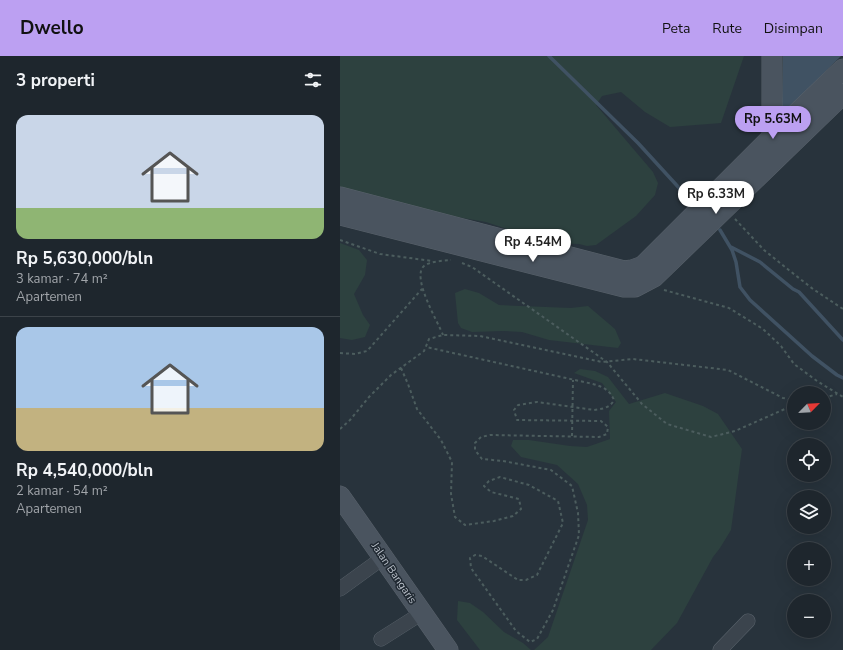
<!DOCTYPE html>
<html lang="id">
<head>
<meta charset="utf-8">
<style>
	body { margin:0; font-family:"Nunito Sans",sans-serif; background:#2b3239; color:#f1f3f6; height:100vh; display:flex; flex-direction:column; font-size:15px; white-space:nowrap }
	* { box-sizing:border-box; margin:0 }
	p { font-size:13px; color:#a1a5aa }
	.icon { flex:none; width:22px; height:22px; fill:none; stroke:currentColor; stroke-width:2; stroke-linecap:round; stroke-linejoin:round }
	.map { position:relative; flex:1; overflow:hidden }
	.drawer { display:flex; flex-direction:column; background:#1e262d; width:340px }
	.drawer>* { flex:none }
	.needle { width:26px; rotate:66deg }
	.controls { position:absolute; left:447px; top:330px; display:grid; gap:8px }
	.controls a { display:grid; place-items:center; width:44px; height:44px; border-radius:50%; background:#1e262d; box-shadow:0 4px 16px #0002,0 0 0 1px #3c4349; font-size:20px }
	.price { position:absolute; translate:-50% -34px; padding:0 9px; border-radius:14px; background:#fff; color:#222; font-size:13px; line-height:26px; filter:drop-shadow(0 1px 2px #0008) }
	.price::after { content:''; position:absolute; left:50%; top:24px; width:12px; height:9px; margin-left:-6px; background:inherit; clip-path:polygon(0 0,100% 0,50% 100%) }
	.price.selected { background:#bca0f2; color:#111 }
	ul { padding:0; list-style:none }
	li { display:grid; align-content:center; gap:8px; height:212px; padding:0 16px }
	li+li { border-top:1px solid #3c4349 }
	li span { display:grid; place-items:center; height:124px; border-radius:12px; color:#555 }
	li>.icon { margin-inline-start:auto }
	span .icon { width:72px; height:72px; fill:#fffc; stroke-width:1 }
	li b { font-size:17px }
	h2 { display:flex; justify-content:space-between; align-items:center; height:48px; padding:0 16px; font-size:17px }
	header { display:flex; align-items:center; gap:24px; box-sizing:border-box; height:56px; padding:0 20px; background:#bca0f2; color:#111 }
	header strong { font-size:19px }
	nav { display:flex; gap:22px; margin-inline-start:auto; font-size:14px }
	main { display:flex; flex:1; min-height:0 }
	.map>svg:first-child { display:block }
	.green { fill:#2d413f }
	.water { fill:#405263 }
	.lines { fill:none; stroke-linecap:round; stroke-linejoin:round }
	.stream { stroke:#405263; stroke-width:3.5 }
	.street-casing { stroke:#59626b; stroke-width:15 }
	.secondary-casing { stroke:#59626b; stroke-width:21 }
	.path { stroke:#4c5d5e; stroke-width:2; stroke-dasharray:3 3; stroke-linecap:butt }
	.street { stroke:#3b444d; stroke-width:14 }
	.secondary { stroke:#4a545f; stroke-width:20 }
	.labels { text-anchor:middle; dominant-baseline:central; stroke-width:3; stroke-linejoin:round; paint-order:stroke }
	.street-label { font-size:11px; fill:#b8bfc8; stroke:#202932 }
</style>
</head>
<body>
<header>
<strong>Dwello</strong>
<nav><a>Peta</a><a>Rute</a><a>Disimpan</a></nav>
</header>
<main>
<section class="drawer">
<h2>3 properti<svg class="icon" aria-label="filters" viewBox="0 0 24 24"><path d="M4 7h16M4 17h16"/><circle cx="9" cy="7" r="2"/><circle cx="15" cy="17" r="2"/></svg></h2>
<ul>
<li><span style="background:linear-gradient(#c9d6e8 75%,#8fb573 0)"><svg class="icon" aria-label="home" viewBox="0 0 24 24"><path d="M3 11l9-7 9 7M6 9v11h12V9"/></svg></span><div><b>Rp 5,630,000/bln</b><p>3 kamar · 74 m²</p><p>Apartemen</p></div></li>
<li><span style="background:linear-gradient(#a9c7e8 65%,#c2b280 0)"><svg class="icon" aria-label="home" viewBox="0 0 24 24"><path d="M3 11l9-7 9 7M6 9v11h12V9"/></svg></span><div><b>Rp 4,540,000/bln</b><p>2 kamar · 54 m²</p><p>Apartemen</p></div></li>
</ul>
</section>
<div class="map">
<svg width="503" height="594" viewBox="0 0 503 594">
	<rect width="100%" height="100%" fill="#28333c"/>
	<path class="green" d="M0,0H404L381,67L330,71L305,56L281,36L262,40L256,49L313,116L318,127L315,139L296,160L256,189L247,190L239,188L209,187L146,166L65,152L0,135Z
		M0,187L19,194L27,204L25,219L14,238L23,259L30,269L25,281L12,284L0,282Z
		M125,233L139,237L159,249L231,252L248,250L275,273L281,287L278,292L209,284L182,276L163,275L132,276L121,272L118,267L115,237Z
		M240,313L255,315L268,321L289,348L325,337L363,350L378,358L402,393L391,474L380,492L373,501L337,567L311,594H194L208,581L248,464L247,449L238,428L217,409L181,401L171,390L173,384H189L230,390L247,391L270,383L269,355L276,346L262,327L234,317Z
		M118,545L130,547L143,556L164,576L183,587L191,594H140L117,564Z"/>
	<path class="water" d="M443,0H501L447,54L443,53L442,49Z"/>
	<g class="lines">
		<path class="stream" d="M209,0L298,87L352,146
			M380,174L392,194L396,206L400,231L410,244L472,300L497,319L503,322
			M391,191L420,206L453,233L459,236L503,284"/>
		<defs>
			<path id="street" d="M0,533L44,501
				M41,583L82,557
				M380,594L408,565"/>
			<path id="secondary" d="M432,0V81L437,86
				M0,141L284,215L292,214L303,210L432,81L503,13
				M0,159L284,231H295L314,221L503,38
				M0,440L108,594"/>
		</defs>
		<use href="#street" class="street-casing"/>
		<use href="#secondary" class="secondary-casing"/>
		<path class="path" d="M395,163L424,194L450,215L473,233L503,253
			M0,184L40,198L92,205
			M122,207L132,211L267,306L302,348L327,368L371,381L395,375L454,349
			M324,234L389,252L423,273L441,290L454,308L477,325L503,341
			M103,279C98,266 71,221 84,210C91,205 102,205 111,204
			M0,297L15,298L27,295L82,233
			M61,312L68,328L77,353L101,384L112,406L111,438L115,461L125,469L154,465L173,460L181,453L179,443L151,436L144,430L149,425L160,421L189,429L218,445L223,467L197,519L186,524H178L142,500L135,499L130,502L131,512L176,575L190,586L197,583L213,554L239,479L238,457L232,430L211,414L163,405L142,403L135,394V387L141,381L150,379L259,381L267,378L268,371L261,365L177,364L174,354L178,349L197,346L254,354C262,353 270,352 274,344C270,334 263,331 253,328L86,291
			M484,342L497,338
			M0,373L10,364L29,341L51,319L84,295L89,283L103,279L140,280L262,306L293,303L388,314L443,342L454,344
			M232,380L233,324"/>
		<use href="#street" class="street"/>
		<use href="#secondary" class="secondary"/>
	</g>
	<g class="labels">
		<g class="street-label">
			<text transform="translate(54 517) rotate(56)">Jalan Bangaris</text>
		</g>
	</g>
</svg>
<div class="controls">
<a><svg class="needle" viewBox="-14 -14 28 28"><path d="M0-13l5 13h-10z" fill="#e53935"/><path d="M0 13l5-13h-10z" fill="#a1a5aa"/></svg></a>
<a><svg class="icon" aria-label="locate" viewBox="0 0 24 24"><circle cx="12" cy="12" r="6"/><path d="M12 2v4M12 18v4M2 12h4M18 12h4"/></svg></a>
<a><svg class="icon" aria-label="layers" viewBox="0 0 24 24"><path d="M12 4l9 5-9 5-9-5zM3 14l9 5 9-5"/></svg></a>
<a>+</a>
<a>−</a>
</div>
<b class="price selected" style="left:433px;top:84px">Rp 5.63M</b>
<b class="price" style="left:376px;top:159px">Rp 6.33M</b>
<b class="price" style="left:193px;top:207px">Rp 4.54M</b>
</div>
</main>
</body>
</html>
